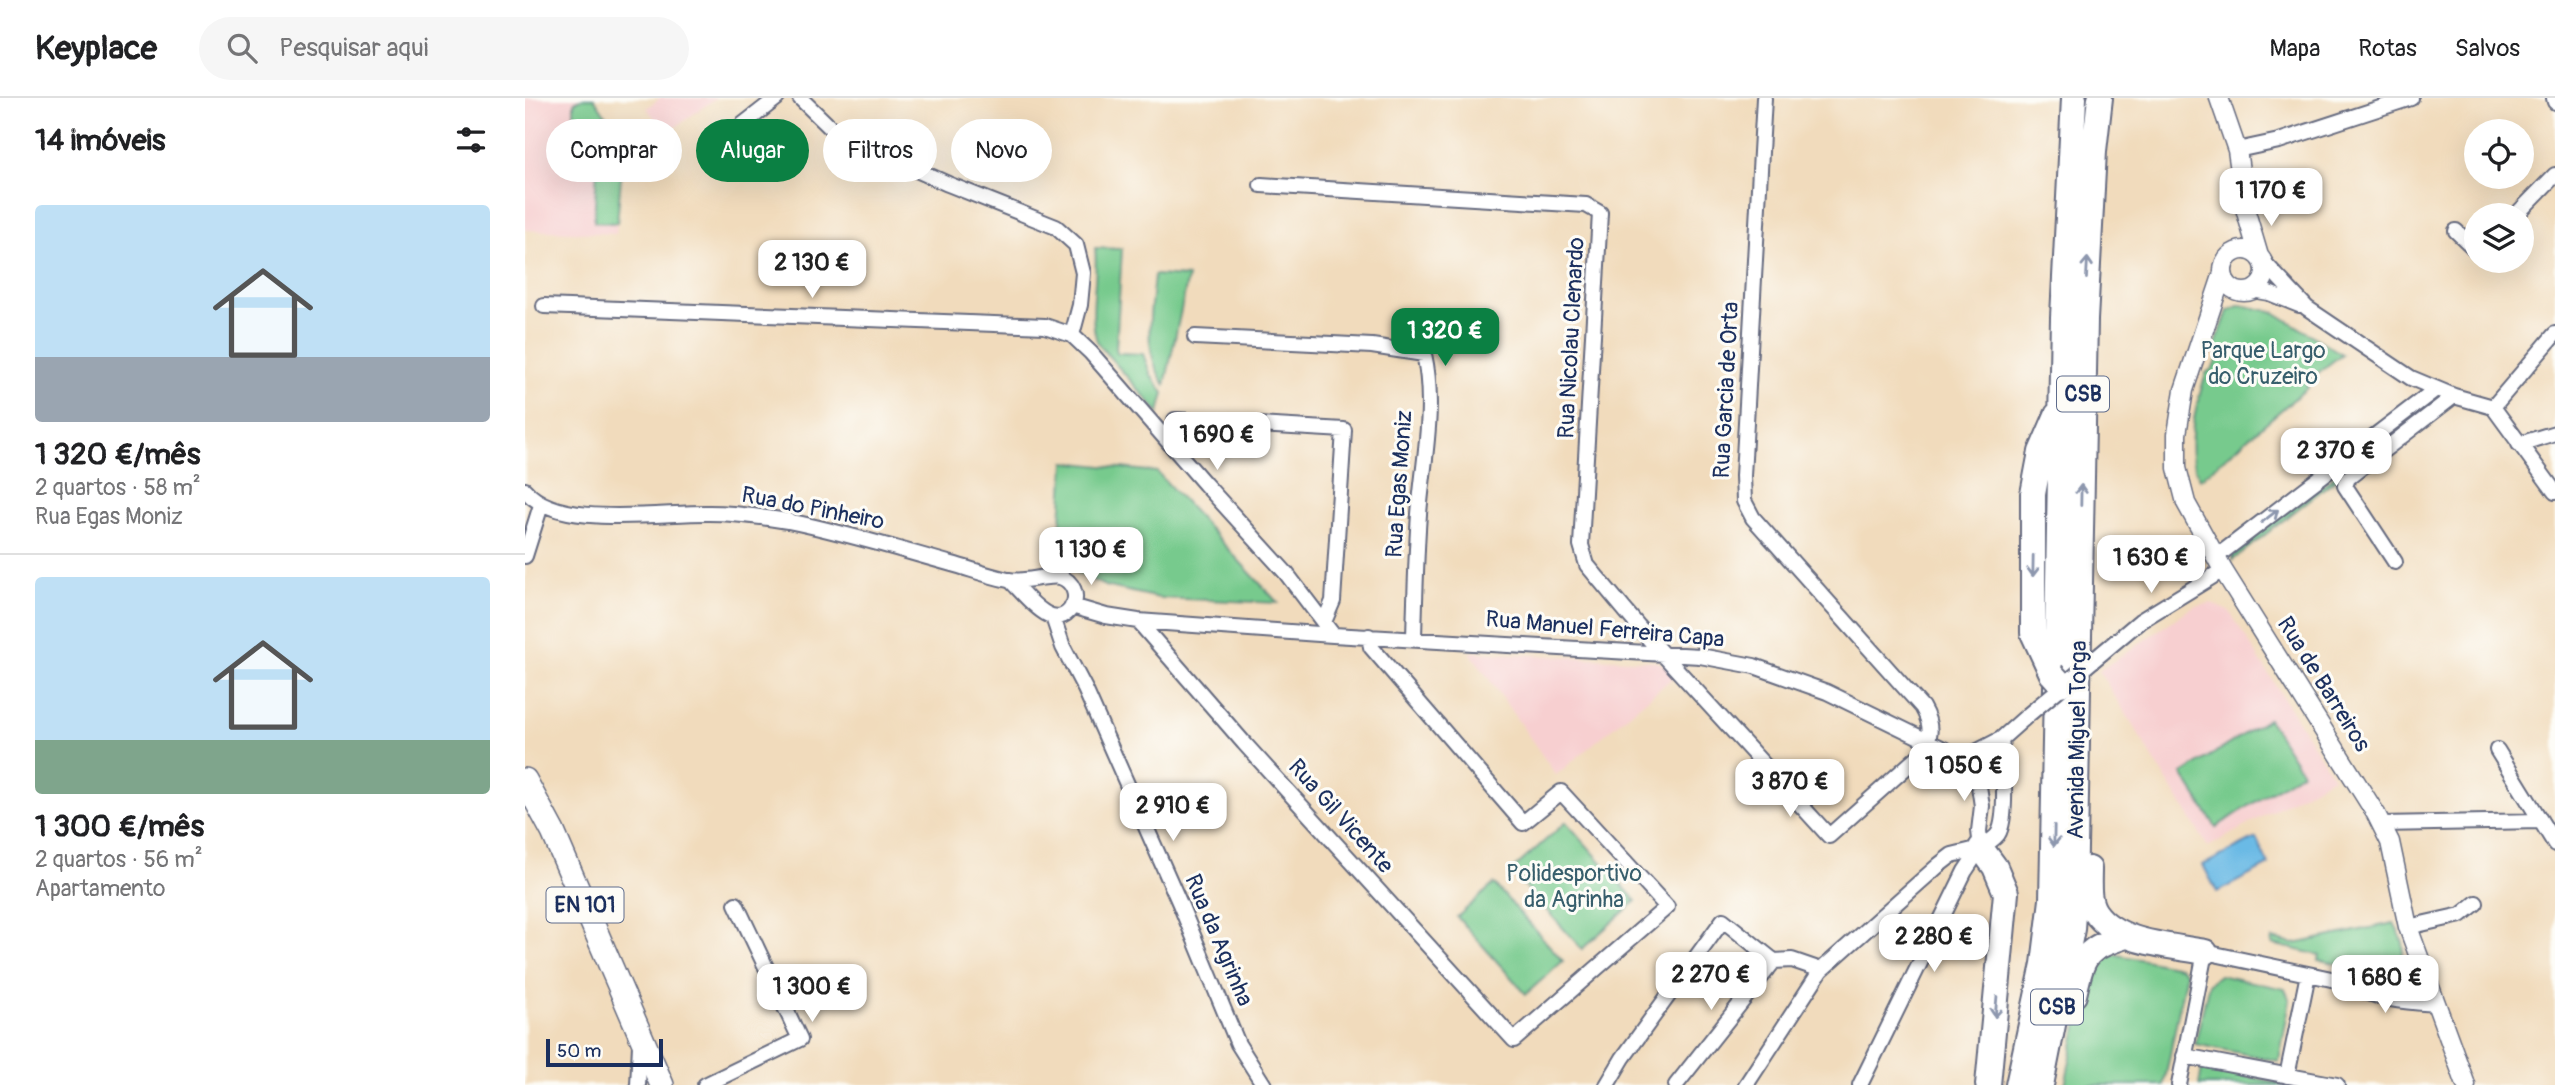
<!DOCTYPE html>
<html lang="pt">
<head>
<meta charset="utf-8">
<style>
	body { margin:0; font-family:Pangolin,sans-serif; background:#f6f6f6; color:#202124; height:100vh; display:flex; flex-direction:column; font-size:26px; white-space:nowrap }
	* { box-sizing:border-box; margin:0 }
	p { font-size:23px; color:#757577 }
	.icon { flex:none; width:38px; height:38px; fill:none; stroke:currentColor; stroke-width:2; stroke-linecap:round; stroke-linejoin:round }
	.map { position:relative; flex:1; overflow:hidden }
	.details { display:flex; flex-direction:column; background:#fff; width:525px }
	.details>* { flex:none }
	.guide { position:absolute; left:21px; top:21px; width:665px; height:63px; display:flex; gap:14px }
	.controls { position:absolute; left:1939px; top:21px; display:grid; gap:14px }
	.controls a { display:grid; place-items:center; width:70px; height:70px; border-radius:50%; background:#fff; box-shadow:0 7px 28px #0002; font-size:35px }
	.scale { position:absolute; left:21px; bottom:18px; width:117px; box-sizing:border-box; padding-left:7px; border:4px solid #1b2f5e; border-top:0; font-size:19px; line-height:24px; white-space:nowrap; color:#1b2f5e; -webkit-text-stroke:5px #fdfcf7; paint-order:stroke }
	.price { position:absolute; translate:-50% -60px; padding:0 16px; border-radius:14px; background:#fff; color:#222; font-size:23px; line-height:46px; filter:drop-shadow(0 2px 4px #0008) }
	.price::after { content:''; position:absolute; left:50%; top:42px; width:21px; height:16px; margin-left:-10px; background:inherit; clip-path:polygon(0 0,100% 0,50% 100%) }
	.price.active { background:#0b8043; color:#fff }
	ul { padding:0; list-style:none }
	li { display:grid; align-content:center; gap:14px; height:371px; padding:0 35px }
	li+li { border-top:2px solid #e0e0e0 }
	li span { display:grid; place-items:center; height:217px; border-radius:7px; color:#555 }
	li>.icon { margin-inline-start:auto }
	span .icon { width:126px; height:126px; fill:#fffc; stroke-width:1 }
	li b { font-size:30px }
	h2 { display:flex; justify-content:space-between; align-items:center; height:84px; padding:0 35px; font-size:30px }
	.chip { padding:0 24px; border-radius:32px; background:#fff; box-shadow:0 7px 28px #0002; font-size:24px; line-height:63px }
	.chip.active { background:#0b8043; color:#fff }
	header { display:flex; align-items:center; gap:42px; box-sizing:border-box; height:98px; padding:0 35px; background:#fff; border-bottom:2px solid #e0e0e0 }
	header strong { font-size:33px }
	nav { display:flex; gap:38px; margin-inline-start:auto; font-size:24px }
	.search { width:490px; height:63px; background:#f6f6f6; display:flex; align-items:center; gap:18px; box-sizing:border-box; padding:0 24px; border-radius:38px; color:#757577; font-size:26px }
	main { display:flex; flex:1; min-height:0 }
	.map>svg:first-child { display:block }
	.built { fill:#f7cfd0 }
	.green { fill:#77ca8d; stroke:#497c76; stroke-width:2 }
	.water { fill:#6abae5; stroke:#4274a2; stroke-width:2 }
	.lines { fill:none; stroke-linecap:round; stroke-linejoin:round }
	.minor-casing { stroke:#666b7f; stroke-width:18 }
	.tertiary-casing { stroke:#666b7f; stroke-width:21 }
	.primary-casing { stroke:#666b7f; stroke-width:26 }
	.trunk-casing { stroke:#666b7f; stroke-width:28 }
	.minor { stroke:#fff; stroke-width:14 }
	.tertiary { stroke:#fff; stroke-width:18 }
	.primary { stroke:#fff; stroke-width:23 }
	.trunk { stroke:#fff; stroke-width:24 }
	.minor-bridge-casing { stroke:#666b7f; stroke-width:18; stroke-linecap:butt }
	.trunk-bridge-casing { stroke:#666b7f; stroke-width:28; stroke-linecap:butt }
	.minor-bridge { stroke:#fff; stroke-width:14 }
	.trunk-bridge { stroke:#fff; stroke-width:24 }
	.oneway { stroke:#8d97ae }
	.labels { text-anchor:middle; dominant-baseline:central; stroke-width:6; stroke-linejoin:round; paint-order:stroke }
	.shield { fill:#fdfcf7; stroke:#5f6c8c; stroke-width:2 }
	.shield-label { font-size:21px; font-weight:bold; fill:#1b2f5e }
	.street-label { font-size:23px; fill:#1b2f5e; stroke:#fdfcf7 }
	.park-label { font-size:23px; fill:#375e6c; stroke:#fdfcf7 }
</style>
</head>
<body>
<header>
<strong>Keyplace</strong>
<div class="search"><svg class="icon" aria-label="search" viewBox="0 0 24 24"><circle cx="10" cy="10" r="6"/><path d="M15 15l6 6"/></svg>Pesquisar aqui</div>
<nav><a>Mapa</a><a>Rotas</a><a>Salvos</a></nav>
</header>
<main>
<section class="details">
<h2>14 imóveis<svg class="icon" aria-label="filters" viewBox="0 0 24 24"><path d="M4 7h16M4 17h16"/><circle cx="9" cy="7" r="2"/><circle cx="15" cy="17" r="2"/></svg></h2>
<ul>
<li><span style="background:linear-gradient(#bfe0f5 70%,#9aa5b1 0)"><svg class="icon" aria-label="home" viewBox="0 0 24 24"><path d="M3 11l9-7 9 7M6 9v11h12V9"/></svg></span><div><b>1 320 €/mês</b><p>2 quartos · 58 m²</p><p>Rua Egas Moniz</p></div></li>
<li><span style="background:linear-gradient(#bfe0f5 75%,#7fa58c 0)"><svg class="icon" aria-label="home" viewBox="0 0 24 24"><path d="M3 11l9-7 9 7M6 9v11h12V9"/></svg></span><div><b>1 300 €/mês</b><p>2 quartos · 56 m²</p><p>Apartamento</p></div></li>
</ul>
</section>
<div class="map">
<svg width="2030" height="987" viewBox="0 0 2030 987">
	<rect width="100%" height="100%" fill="#fdfcf7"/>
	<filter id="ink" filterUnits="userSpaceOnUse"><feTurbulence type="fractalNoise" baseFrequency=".0143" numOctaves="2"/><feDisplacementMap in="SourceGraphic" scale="14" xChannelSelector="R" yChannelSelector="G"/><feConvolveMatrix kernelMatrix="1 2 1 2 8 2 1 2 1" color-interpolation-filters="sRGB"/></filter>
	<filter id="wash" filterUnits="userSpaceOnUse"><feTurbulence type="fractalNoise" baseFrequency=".00686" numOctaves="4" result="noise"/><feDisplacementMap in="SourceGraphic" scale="28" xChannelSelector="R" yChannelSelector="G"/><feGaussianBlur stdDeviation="1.57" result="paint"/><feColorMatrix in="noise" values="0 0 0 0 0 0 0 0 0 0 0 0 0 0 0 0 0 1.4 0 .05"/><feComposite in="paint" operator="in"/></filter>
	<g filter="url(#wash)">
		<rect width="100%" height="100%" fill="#f1dbbc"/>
		<path class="built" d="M0,0H69L99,45L91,136L0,132Z
			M135,0H191L141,36L122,10Z
			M1687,505L1705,514L1808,679L1683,749L1574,573L1669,508Z
			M945,554L1126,563L1135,565L1151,577L1031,677Z"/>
		<path class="green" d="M59,0H69L99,45L92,125L69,124L74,32L61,31V18H49V4Z
			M570,150L597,151L591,250L592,255L618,256L626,277L639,295L634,315L573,246C562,218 574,181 570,150Z
			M629,177L663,179L640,287C616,252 626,216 629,177Z
			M1715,207L1749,214L1817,256L1780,285L1783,289L1675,381C1672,374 1668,367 1667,359C1664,332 1673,301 1681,275L1688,270L1693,259L1689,251L1703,213Z
			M1891,315L1893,316L1708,462V456Z
			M540,364L632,374L753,505L634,500L580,488L533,466Z
			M1743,621L1777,674L1691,729L1657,676Z
			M1041,724L1111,803L1057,851L986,773Z
			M969,786L1038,863L1001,896L932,819Z
			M1869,825C1872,831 1877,839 1878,845C1885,885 1812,865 1794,862L1795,857L1746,846L1747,841L1769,846Z
			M1588,856L1655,869L1661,875L1639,987H1540L1562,880C1569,868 1574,860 1588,856Z
			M1694,877L1760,891L1765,902L1754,963L1670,946L1684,885Z
			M1874,882L1878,895L1850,890V886Z
			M1677,970L1767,987H1674Z"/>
		<path class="water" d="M1731,740L1744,767L1692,794L1678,767Z"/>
	</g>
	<g filter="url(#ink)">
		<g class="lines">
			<defs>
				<path id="minor" d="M275,0L313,37L423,86L531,129L551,147L558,175L555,207L547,237
					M2029,0L2030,4
					M1712,52L1754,43L1886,0
					M184,53L252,0
					M736,87L1061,107L1075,115L1056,447L1062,467L1124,541L1304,738L1395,657C1407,640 1408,628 1397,609L1228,420L1219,403L1218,378L1239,0
					M1991,117L2030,77
					M1931,133L1951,152
					M1736,161L1782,210L1886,280L1929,298L1968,309L2030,394
					M1727,192L1744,195L1774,207
					M19,208L520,228L547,237L566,255L680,386L761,475L808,537
					M670,239L847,248L899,256C911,309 898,364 894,416C891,458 890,499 889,540
					M1968,309L2030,236
					M650,322L819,332L808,503L799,524
					M1994,346L2030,335
					M0,392C32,432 137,414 184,415C209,415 238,419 263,423C318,434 373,451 427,466C445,471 464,478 483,482C499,485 524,476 535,479C548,483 554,498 547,509C529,538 499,495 485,482
					M0,458L16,407
					M1691,459L1911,291
					M1870,464L1820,388L1823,380L1929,298
					M547,508L581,518L613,523L808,537L1175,558L1229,568L1302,594L1427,655H1449L1476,641L1503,617
					M528,519L538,549L560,591L655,806L713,946L739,987
					M613,523L719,645L989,942L1142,809L1036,694L998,725L846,549L844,538
					M1577,555L1615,523L1698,472
					M1972,652L2030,746
					M1449,655L1457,708L1454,733L1456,750
					M1856,726L2016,723
					M1883,829L1936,817L1951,805
					M1825,885C1848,902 1882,904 1911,906
					M1659,958L1812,987
					M1762,978L1783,876
					M113,987L115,947
					M180,987L275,941L211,806
					M1082,987L1098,960L1198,822L1249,863L1267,862L1296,872
					M1151,987L1249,863
					M1221,987L1296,872L1414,767L1427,757L1456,750
					M1335,987L1440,773C1445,766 1450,757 1456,750C1461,745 1469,742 1473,736C1483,720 1478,661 1476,641
					M1654,987L1680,854L1825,885L1898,870"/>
				<path id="tertiary" d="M1694,0L1712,52L1721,114L1734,158
					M1698 173a21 21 0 1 1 42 0a21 21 0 1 1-42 0Z
					M1698,175L1659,292L1652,336V370L1661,405L1698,472L1851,716L1865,744L1883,829L1941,987"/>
				<path id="primary" d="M0,682L28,734L137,987"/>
				<path id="trunk" d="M1527,576L1508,535V396L1516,354L1532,317
					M1456,750L1470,769L1481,795L1463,987
					M1564,771C1564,785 1562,802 1570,814C1592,846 1645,847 1680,854
					M1549,897C1558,856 1560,851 1601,838
					M1493,987L1519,866L1527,802L1538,219L1549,0
					M1516,987L1547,831L1549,801L1560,222L1569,53L1575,0"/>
			</defs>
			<use href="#minor" class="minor-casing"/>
			<use href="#tertiary" class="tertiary-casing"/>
			<use href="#primary" class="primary-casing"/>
			<use href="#trunk" class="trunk-casing"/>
			<use href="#minor" class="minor"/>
			<use href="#tertiary" class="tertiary"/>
			<use href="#primary" class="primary"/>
			<use href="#trunk" class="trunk"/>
			<defs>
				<path id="minor-bridge" d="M1503,617L1577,555"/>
				<path id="trunk-bridge" d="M1527,576L1536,586"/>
			</defs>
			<use href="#minor-bridge" class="minor-bridge-casing"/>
			<use href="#trunk-bridge" class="trunk-bridge-casing"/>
			<use href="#minor-bridge" class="minor-bridge"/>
			<use href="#trunk-bridge" class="trunk-bridge"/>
		</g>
		<defs><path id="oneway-shaft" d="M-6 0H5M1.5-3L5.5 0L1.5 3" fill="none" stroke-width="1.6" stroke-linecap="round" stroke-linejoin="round" transform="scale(1.75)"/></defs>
		<g class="oneway">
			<use href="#oneway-shaft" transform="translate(1562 170) rotate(-87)"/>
			<use href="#oneway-shaft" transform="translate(1556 397) rotate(-89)"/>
			<use href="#oneway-shaft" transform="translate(1745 418) rotate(-38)"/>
			<use href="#oneway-shaft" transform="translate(1508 468) rotate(91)"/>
			<use href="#oneway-shaft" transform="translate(1529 738) rotate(91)"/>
			<use href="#oneway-shaft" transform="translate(1471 909) rotate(95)"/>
		</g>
	</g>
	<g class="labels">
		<g class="shield">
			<rect x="1532" y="278.5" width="52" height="35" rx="5"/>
			<rect x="21.5" y="789.5" width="77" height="35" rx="5"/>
			<rect x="1506" y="891.5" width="52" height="35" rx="5"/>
		</g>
		<g class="shield-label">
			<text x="1558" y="296">CSB</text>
			<text x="60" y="807">EN 101</text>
			<text x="1532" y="909">CSB</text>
		</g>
		<g class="street-label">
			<text transform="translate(1046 240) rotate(-87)">Rua Nicolau Clenardo</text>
			<text transform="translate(1201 292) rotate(-87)">Rua Garcia de Orta</text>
			<text transform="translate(874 386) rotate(-86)">Rua Egas Moniz</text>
			<text transform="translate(288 410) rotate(11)">Rua do Pinheiro</text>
			<text transform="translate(1080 531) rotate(5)">Rua Manuel Ferreira Capa</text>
			<text transform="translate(1799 586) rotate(58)">Rua de Barreiros</text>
			<text transform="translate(1552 642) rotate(-89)">Avenida Miguel Torga</text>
			<text transform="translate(816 718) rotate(48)">Rua Gil Vicente</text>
			<text transform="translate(694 842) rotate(67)">Rua da Agrinha</text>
		</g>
		<g class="park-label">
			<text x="1738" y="252">Parque Largo<tspan x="1738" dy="26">do Cruzeiro</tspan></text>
			<text x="1049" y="775">Polidesportivo<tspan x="1049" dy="26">da Agrinha</tspan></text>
		</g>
	</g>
</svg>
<div class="controls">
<a><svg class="icon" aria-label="locate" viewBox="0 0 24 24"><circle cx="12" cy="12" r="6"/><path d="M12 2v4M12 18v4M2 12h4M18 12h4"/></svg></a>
<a><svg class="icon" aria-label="layers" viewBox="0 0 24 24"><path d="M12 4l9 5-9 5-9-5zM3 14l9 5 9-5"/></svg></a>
</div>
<div class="scale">50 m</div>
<b class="price" style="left:1746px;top:130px">1 170 €</b>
<b class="price" style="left:287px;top:202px">2 130 €</b>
<b class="price active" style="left:920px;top:270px">1 320 €</b>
<b class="price" style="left:692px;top:374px">1 690 €</b>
<b class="price" style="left:1811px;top:390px">2 370 €</b>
<b class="price" style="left:566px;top:489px">1 130 €</b>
<b class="price" style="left:1626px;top:497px">1 630 €</b>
<b class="price" style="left:1439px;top:705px">1 050 €</b>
<b class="price" style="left:1265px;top:721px">3 870 €</b>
<b class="price" style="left:648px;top:745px">2 910 €</b>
<b class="price" style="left:1409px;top:876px">2 280 €</b>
<b class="price" style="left:1186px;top:914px">2 270 €</b>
<b class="price" style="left:1860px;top:917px">1 680 €</b>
<b class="price" style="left:287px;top:926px">1 300 €</b>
<div class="guide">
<a class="chip">Comprar</a>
<a class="chip active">Alugar</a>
<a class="chip">Filtros</a>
<a class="chip">Novo</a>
</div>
</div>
</main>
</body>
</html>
